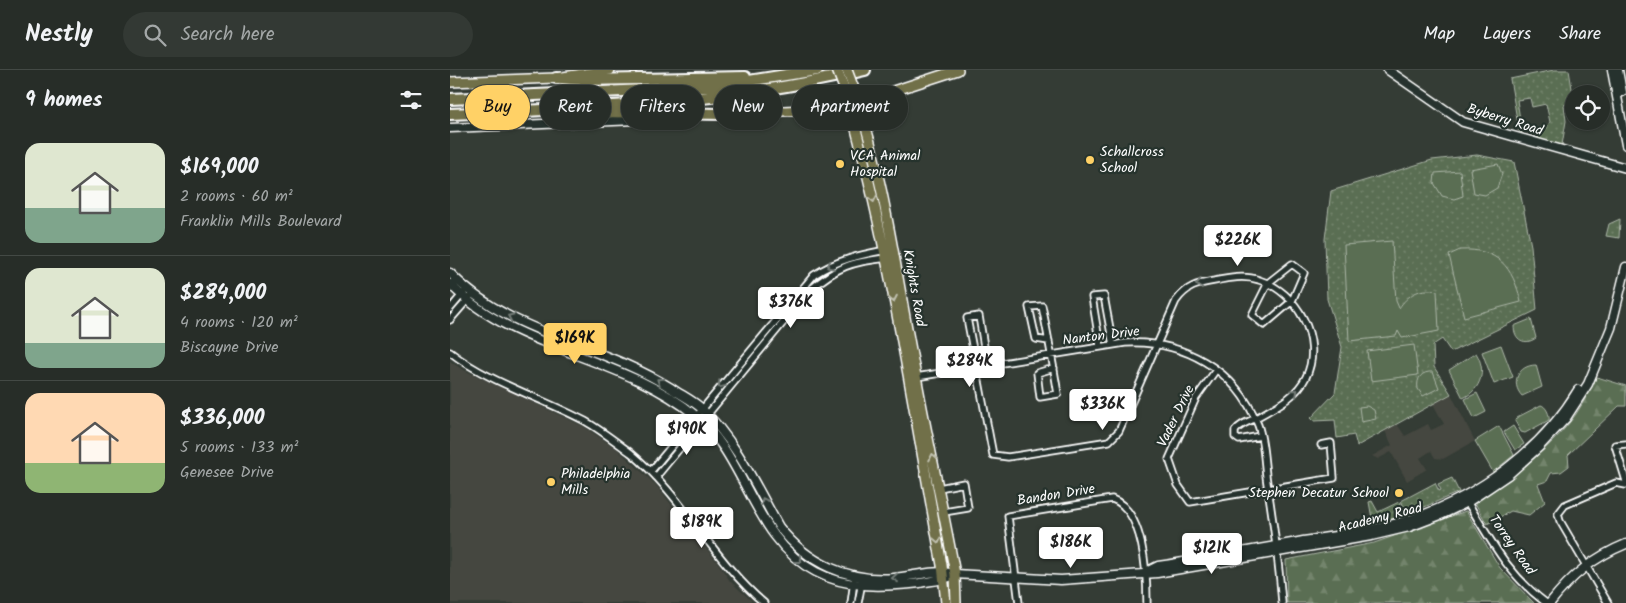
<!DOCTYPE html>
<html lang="en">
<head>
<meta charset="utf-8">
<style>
	body { margin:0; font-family:Kalam,sans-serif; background:#333934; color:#f1f3f6; height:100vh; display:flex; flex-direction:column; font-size:19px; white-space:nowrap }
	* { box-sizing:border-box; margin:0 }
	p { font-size:16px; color:#a4a8a8 }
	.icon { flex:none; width:28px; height:28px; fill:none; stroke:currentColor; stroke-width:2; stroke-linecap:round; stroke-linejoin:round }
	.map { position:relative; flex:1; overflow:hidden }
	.side { display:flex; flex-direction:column; background:#272d28; width:450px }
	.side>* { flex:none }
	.guide { position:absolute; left:15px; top:15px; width:475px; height:45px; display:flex; gap:10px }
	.tools { position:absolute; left:1115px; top:15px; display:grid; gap:10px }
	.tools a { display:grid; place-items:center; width:45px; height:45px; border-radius:50%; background:#272d28; box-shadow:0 1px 4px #0004,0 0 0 1px #434945; font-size:25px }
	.price { position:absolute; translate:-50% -42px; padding:0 11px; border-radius:5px; background:#fff; color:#222; font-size:16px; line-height:32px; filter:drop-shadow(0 1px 2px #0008) }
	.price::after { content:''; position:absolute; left:50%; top:30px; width:15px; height:11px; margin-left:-8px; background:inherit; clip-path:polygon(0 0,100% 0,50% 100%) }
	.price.active { background:#ffd166; color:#111 }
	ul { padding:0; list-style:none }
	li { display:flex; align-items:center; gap:15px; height:125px; padding:0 25px }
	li+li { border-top:1px solid #434945 }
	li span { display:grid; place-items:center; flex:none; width:140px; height:100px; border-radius:15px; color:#555 }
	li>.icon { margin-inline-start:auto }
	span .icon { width:60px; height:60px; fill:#fffc; stroke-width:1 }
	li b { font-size:21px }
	h2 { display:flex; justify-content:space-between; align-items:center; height:60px; padding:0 25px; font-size:21px }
	.tag { padding:0 18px; border-radius:22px; background:#272d28; box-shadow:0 1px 4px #0004,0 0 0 1px #434945; font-size:18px; line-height:45px }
	.tag.active { background:#ffd166; color:#111 }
	header { display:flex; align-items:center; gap:30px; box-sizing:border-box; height:70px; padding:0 25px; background:#272d28; border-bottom:1px solid #434945 }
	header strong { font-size:24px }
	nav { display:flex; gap:28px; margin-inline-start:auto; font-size:18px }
	.search { width:350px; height:45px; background:#333934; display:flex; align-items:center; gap:12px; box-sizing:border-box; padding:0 18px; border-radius:28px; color:#a4a8a8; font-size:19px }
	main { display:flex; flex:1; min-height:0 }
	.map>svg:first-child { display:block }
	.built { fill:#44463f }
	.grass { fill:url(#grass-dots); stroke:#acb6a8 }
	.forest { fill:url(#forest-firs); stroke:#acb6a8 }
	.green { fill:#5a6e52; stroke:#acb6a8 }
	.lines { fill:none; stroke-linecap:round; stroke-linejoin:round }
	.street-casing { stroke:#fff; stroke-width:9 }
	.secondary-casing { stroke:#fff; stroke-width:11 }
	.primary-casing { stroke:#fff; stroke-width:12 }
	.highway-casing { stroke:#fff; stroke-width:14 }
	.street { stroke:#26332d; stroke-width:5.5 }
	.secondary { stroke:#26332d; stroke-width:8 }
	.primary { stroke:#71704a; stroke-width:9 }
	.highway { stroke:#71704a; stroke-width:10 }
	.primary-bridge-casing { stroke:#fff; stroke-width:12; stroke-linecap:butt }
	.primary-bridge { stroke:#71704a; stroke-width:9 }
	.oneway { stroke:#bfbfae }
	.oneway2 { stroke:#727a76 }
	.poi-dot { fill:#ffd166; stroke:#26332d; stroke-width:2 }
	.labels { text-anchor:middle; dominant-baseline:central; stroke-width:4.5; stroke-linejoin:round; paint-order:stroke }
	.street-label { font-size:14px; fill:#fff; stroke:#26332d }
	.poi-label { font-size:14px; fill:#fff; stroke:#26332d; text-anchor:start }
</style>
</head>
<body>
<header>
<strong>Nestly</strong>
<div class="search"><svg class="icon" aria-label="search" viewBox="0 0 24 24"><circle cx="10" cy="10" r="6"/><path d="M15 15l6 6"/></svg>Search here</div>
<nav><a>Map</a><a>Layers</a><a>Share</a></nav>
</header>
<main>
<section class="side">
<h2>9 homes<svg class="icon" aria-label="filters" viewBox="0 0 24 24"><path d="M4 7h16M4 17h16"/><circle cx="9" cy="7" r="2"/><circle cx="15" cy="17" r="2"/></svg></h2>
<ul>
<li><span style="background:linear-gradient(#dfe7d0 65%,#7fa58c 0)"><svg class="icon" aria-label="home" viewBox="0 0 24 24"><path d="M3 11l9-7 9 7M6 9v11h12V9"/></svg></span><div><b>$169,000</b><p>2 rooms · 60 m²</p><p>Franklin Mills Boulevard</p></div></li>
<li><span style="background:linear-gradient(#dfe7d0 75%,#7fa58c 0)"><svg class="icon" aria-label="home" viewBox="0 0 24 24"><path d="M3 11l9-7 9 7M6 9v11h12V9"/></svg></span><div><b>$284,000</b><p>4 rooms · 120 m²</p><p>Biscayne Drive</p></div></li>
<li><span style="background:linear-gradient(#ffd9b3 70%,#8fb573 0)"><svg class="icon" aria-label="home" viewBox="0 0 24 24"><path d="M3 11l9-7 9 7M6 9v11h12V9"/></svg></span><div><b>$336,000</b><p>5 rooms · 133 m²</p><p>Genesee Drive</p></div></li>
</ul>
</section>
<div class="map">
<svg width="1176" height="533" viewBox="0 0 1176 533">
	<defs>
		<pattern id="grass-dots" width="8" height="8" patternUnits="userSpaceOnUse" patternTransform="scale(1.25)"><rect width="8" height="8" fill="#5a6e52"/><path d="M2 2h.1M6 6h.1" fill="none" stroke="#73846c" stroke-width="1.8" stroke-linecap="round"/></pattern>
		<pattern id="forest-firs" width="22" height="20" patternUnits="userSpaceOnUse" patternTransform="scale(1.25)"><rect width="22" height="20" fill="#5a6e52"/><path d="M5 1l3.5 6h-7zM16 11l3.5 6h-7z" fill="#73846c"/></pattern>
	</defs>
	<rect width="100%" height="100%" fill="#343c35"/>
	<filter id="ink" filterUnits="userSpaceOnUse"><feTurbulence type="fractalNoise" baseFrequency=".02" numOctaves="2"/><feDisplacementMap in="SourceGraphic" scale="10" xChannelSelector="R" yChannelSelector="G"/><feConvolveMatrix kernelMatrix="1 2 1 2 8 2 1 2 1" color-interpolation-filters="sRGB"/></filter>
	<g filter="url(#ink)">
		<path class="built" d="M0,291L10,298L133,356L167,379L205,414L268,493L280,511L304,533H0Z
			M1001,324L1025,371L993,389L985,388L981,381L970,388L977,399L957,411L941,382L928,389L922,386L942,375L935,361L947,354L955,366L978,354L981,360L994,354L983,334Z"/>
		<path class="grass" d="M1104,0H1119L1124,31L1114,35L1116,51L1112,75L1088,69L1087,58L1097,57L1100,52L1096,34L1082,37L1080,28L1067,30L1072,63L1069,61L1060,9Z
			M1027,85L1064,92L1081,176L1087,240L1001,282L992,269L983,275L984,297L1001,324L907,376L904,365L887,368L885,350L864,351L861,348L885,323L892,277L877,229L875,169L881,121L982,90Z
			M1170,149L1169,168L1156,166L1159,154Z
			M1002,408L1009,422L958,444L951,431L985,413L989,421L991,420L988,414Z
			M922,431L928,442L949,432L956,445L923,454L919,432Z"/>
		<path class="forest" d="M1147,307L1176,316V336H1169L1118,385L1119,396L1111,402L1101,403L1097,411L1088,414L1095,432L1079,445L1061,441L1037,454L1025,433C1060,409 1102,378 1126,344C1134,332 1140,319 1147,307Z
			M1016,441L1050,498L1084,533H837L836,490L924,473Z"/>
		<path class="green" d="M1048,94L1052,104L1047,118L1035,125L1024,123L1020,99Z
			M1010,101L1013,126L1004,129L992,126L984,113L985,103Z
			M942,171L946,231L949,238C958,225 969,217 987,221L989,261L952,268L948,261L946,266L899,271L894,175Z
			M1010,180C1048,178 1063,197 1071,232L1014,247L999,185Z
			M1081,249L1086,268C1075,276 1064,270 1064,256Z
			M964,275L968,305L921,311L917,281Z
			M1051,275L1063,307L1044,314L1032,282Z
			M1026,283C1037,300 1031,320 1013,328L999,300Z
			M1086,295L1092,317L1072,326C1060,313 1068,295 1086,295Z
			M983,302L989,318L973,326L968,319C966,308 972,301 983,302Z
			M1027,323L1036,342L1024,348L1015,329Z
			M1091,335C1096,336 1100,345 1099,350L1075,363L1071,362L1065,351L1066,348Z
			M917,336L924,340L926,349L911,352L909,337Z
			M1049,356L1064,385L1043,402L1025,371Z
			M1063,356L1074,374L1065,380L1054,362Z"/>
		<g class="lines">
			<defs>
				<path id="street" d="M842,194L854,203L842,231L814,255L802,245L818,213Z
					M0,239L16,220
					M0,250L20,227
					M599,271L586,269L579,237L592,236C598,265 603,294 608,324L590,327L587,303L604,298
					M650,276L642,227L654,226L663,275
					M0,282C40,313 90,327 135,351C151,360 166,372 181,383C233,426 263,490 314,533
					M537,295L529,246L517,248L543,385L558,387L659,371L669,361L726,231C737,216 747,214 764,211C779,208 795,205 809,210C847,221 874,270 856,307C846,328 823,338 804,349C797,352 789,355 785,361V367L789,370L810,366
					M766,300L746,328L719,389L728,415L740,432L884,408L881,373L871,375
					M466,307L675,273C733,270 786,299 808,355C815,374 814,399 818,419C824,457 829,495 832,533
					M1176,374L1165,375L1176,411
					M201,401L364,205C387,190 409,185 436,180
					M206,407L360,220C388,196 401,192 437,188
					M489,418L514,413L518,438L494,442
					M1016,430C1041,470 1057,504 1096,533
					M401,533L404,511
					M408,533L413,507
					M569,533L558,446L662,429C694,440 697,504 697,533
					M1158,533L1110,451L1108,444L1115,435L1166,413L1176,415"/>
				<path id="secondary" d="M938,0L1013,52L1176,98
					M1162,0L1176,75
					M1168,0L1172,22
					M0,58L233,48
					M0,203C59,265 150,273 221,318C231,325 244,331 252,339C286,371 307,418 329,457C357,493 398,512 444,508C465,506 485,499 505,504L611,510L707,503L921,466L959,457L993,444L1018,432L1058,405L1089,377L1116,348L1138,314L1161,258L1176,197
					M0,214C64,281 172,285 245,345C297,388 303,469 366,502C398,519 434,517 470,513C479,511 490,511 499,507
					M698,501L708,496C752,489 797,481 842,473C882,466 925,461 964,448C1029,426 1092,380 1128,320
					M1100,533C1121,506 1144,487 1176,474"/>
				<path id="primary" d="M0,12L106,8L160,0
					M406,24C436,116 447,211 466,306C478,372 493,438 505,504L506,533
					M397,26C440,179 463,338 492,495L496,533
					M272,44L355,40L409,32L508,0"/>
				<path id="highway" d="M106,8L136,10L295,7
					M0,29L261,17L367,0
					M150,42L272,44
					M0,44C138,39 280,33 415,0"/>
			</defs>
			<use href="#street" class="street-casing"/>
			<use href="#secondary" class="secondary-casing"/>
			<use href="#primary" class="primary-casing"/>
			<use href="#highway" class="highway-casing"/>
			<use href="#street" class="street"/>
			<use href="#secondary" class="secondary"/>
			<use href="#primary" class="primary"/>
			<use href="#highway" class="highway"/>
			<defs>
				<path id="primary-bridge" d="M387,0L397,26
					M397,0L406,24"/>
			</defs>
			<use href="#primary-bridge" class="primary-bridge-casing"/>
			<use href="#primary-bridge" class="primary-bridge"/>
		</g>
		<defs><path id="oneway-chevron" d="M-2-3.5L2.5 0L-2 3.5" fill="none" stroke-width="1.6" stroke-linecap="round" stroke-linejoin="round" transform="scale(1.25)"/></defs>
		<g class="oneway">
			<use href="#oneway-chevron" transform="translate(423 129) rotate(78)"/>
			<use href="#oneway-chevron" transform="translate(443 229) rotate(79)"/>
			<use href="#oneway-chevron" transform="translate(483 387) rotate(-102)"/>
			<use href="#oneway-chevron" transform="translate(488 470) rotate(79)"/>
		</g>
		<g class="oneway2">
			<use href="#oneway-chevron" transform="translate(380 196) rotate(152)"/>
			<use href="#oneway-chevron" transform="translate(749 214) rotate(166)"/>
			<use href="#oneway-chevron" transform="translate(61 247) rotate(-155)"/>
			<use href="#oneway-chevron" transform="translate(210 311) rotate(-147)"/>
			<use href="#oneway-chevron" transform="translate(271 315) rotate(130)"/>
			<use href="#oneway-chevron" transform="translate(845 322) rotate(-42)"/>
			<use href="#oneway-chevron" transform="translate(314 431) rotate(-119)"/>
			<use href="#oneway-chevron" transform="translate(349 490) rotate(38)"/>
			<use href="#oneway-chevron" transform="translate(445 508) rotate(175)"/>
		</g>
	</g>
	<g class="poi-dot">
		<circle cx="640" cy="90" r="5"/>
		<circle cx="390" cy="94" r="5"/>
		<circle cx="101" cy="412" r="5"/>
		<circle cx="949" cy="423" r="5"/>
	</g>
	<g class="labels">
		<g class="street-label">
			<text transform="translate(1055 50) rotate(17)">Byberry Road</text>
			<text transform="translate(464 218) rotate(80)">Knights Road</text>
			<text transform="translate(651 266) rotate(-7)">Nanton Drive</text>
			<text transform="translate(726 346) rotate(-64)">Vader Drive</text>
			<text transform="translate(606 425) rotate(-9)">Bandon Drive</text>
			<text transform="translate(930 448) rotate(-14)">Academy Road</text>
			<text transform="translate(1062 475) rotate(55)">Torrey Road</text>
		</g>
		<g class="poi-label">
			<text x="650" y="82">Schallcross<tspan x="650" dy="16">School</tspan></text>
			<text x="400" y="86">VCA Animal<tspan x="400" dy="16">Hospital</tspan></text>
			<text x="111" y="404">Philadelphia<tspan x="111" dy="16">Mills</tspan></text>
			<text x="939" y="423" text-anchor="end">Stephen Decatur School</text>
		</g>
	</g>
</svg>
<div class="tools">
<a><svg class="icon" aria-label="locate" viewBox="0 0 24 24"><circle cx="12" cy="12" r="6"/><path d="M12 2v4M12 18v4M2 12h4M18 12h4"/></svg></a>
</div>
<b class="price" style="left:788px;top:197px">$226K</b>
<b class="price" style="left:341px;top:259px">$376K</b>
<b class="price active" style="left:125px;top:295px">$169K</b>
<b class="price" style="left:520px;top:318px">$284K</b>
<b class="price" style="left:653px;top:361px">$336K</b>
<b class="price" style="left:237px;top:386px">$190K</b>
<b class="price" style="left:252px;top:479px">$189K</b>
<b class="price" style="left:621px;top:499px">$186K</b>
<b class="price" style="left:762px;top:505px">$121K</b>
<div class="guide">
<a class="tag active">Buy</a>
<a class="tag">Rent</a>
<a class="tag">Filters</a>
<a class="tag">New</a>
<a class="tag">Apartment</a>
</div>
</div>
</main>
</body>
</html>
